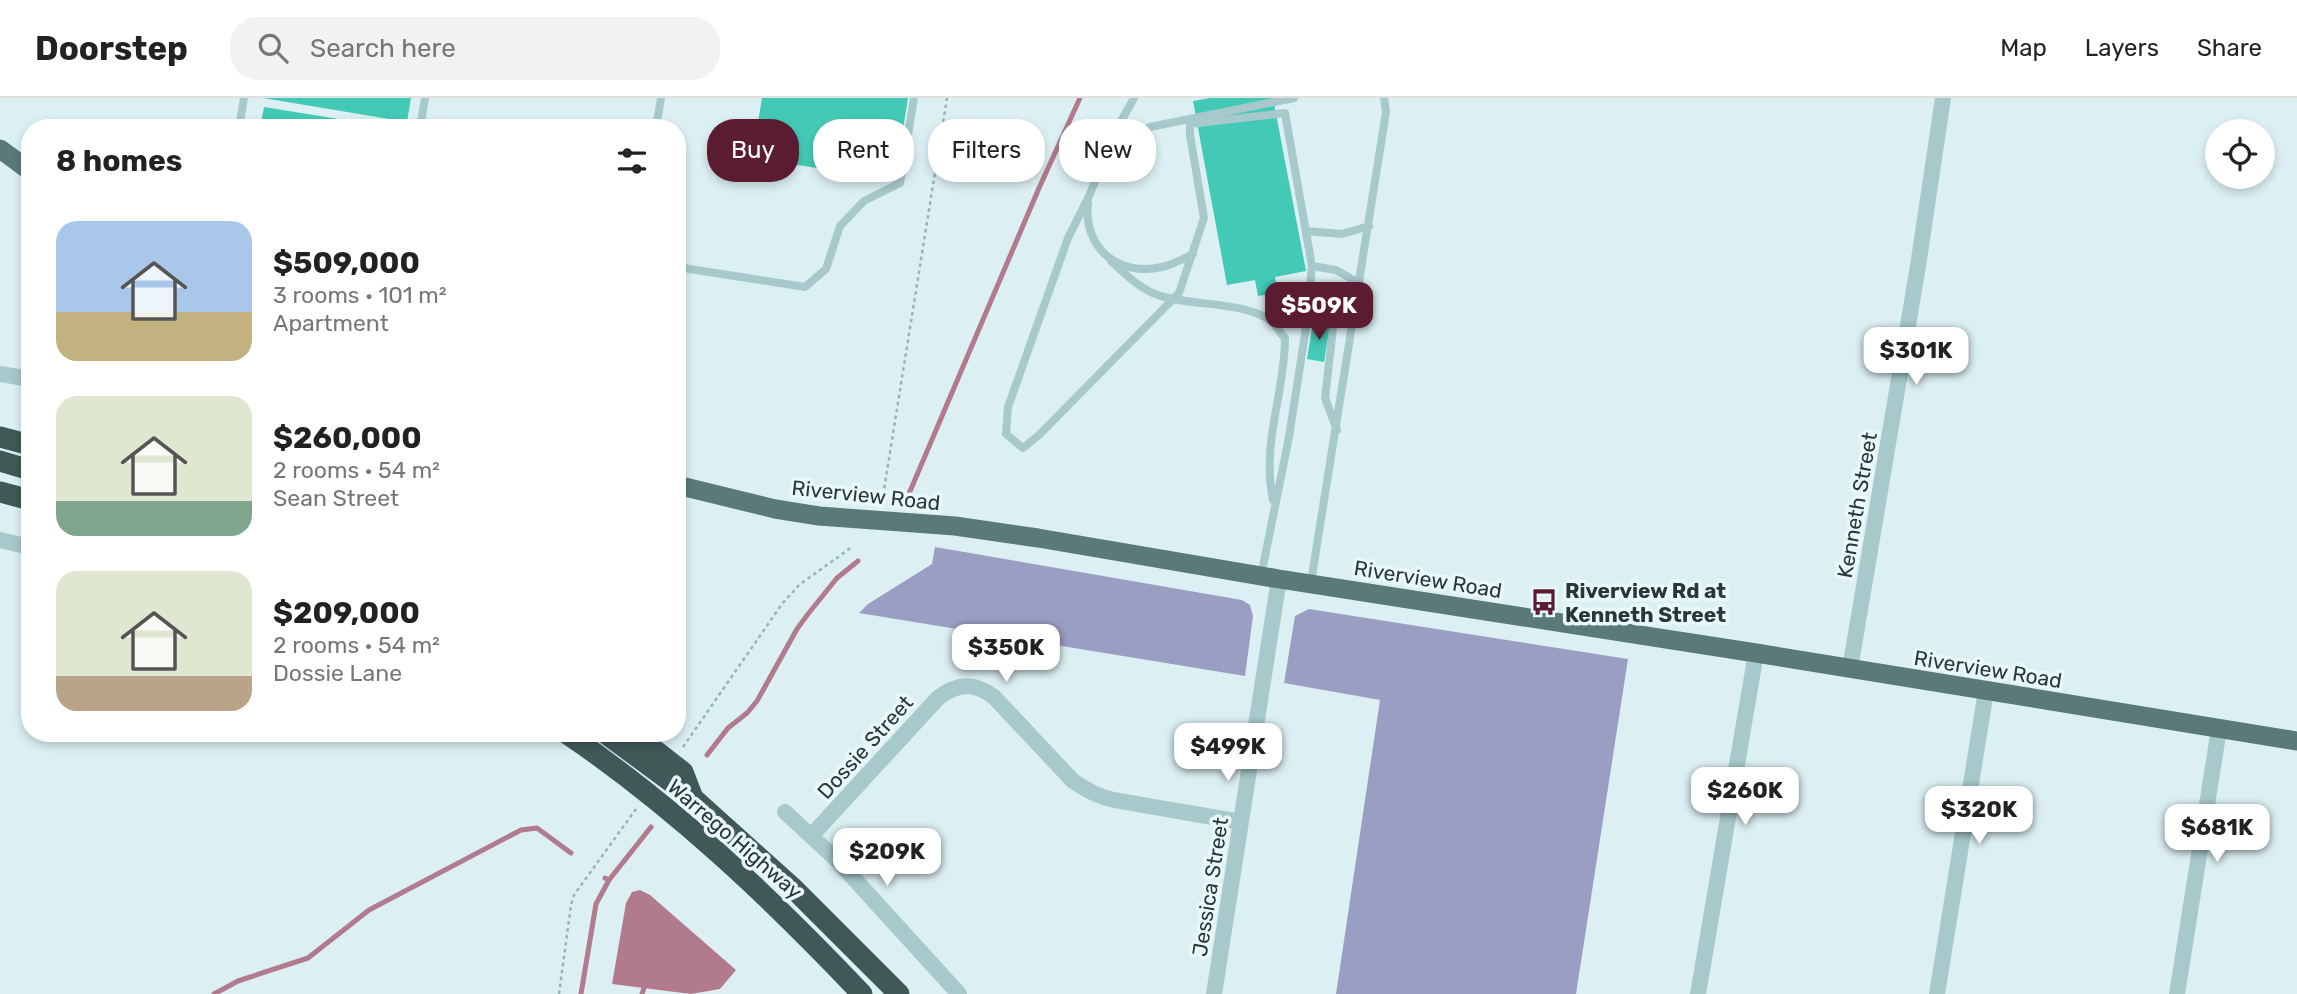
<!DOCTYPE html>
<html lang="en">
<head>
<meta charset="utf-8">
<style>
	body { margin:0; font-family:Rubik,sans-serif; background:#f2f2f2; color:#222; height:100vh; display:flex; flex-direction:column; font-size:26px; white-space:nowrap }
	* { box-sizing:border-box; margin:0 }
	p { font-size:23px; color:#767676 }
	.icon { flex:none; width:38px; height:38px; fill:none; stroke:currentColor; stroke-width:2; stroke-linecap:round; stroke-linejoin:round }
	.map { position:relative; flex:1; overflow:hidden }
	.sheet { position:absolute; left:21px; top:21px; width:665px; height:623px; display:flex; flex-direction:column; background:#fff; border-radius:28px; box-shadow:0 4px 10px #0003 }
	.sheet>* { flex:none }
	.guide { position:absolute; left:707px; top:21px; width:665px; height:63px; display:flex; gap:14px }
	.buttons { position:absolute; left:2205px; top:21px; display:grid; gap:14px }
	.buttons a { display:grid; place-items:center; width:70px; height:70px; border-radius:50%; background:#fff; box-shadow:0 4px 10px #0003; font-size:35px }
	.price { position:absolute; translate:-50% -60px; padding:0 16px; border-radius:14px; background:#fff; color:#222; font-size:23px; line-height:46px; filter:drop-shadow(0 2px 4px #0008) }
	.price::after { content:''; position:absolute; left:50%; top:42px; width:21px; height:16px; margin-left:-10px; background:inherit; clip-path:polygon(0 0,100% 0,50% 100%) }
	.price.selected { background:#5b1c31; color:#fff }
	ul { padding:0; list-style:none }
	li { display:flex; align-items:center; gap:21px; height:175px; padding:0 35px }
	li span { display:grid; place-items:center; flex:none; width:196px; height:140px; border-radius:21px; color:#555 }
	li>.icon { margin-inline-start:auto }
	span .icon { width:84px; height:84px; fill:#fffc; stroke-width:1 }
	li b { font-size:30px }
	h2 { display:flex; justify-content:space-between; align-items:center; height:84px; padding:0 35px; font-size:30px }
	.pill { padding:0 24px; border-radius:28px; background:#fff; box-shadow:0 4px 10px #0003; font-size:24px; line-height:63px }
	.pill.selected { background:#5b1c31; color:#fff }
	header { display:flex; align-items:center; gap:42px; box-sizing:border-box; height:98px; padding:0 35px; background:#fff; border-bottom:2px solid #e0e0e0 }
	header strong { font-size:33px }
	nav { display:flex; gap:38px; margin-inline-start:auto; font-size:24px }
	.search { width:490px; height:63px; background:#f2f2f2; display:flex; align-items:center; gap:18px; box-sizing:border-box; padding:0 24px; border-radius:28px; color:#767676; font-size:26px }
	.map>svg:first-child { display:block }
	.green { fill:#9b9ec3 }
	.water { fill:#b17a8d }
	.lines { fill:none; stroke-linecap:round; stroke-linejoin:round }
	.stream { stroke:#b17a8d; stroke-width:5 }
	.building { fill:#43cab6 }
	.path { stroke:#92b6b8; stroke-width:2.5; stroke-dasharray:3.5 3.5; stroke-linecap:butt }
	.service { stroke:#a7c9cc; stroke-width:8 }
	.minor { stroke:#a7c9cc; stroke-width:16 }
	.primary { stroke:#597a79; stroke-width:19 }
	.motorway { stroke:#3f5957; stroke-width:21 }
	.labels { text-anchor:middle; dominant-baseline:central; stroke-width:7; stroke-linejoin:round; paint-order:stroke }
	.street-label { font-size:21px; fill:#283837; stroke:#e9f8fa }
	.poi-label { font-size:21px; font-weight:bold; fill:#283837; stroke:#e9f8fa; text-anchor:start }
</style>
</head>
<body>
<header>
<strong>Doorstep</strong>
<div class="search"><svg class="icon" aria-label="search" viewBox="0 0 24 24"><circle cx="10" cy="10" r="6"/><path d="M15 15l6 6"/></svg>Search here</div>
<nav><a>Map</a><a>Layers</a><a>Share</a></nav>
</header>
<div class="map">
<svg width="2297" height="896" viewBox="0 0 2297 896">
	<rect width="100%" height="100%" fill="#dcf0f3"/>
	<path class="green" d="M935,449L1242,502L1250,507L1253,518L1245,578L859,515L868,506L932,466Z
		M1309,511L1628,561L1576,896H1336L1380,602L1284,585L1295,518Z"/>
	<path class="water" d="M640,792L650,797L736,872L720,891L691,896L612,886L626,805L632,794Z"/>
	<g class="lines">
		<path class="stream" d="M908,398L1039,90L1080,0
			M707,657L728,630L747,615L757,603L797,531L808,516L837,480L858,463
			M605,780L609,782L651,729
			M214,896L238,883L308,860L369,812L521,732L537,730L571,755
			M581,896L596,806L609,782
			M642,896L644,890"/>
	</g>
	<path class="building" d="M263,0H411L407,24Z
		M762,0H908L895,82L752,60Z
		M1210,0H1273L1306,173L1275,179L1278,195L1258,198L1255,182L1227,187L1193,3Z
		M264,9L382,28V30H260Z
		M1313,224L1330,227L1324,264L1307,261Z"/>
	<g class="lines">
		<path class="path" d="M882,404L947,0
			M683,649L782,506L799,487L852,449
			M559,896L571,807L574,797L636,711"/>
		<path class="service" d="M1134,0L1120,25L1089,98L1068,140L1008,309L1006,336L1023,350L1039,337L1179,195L1204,120L1190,37V26L1285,15L1312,168L1305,236L1289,339L1261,478
			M239,30L244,0
			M420,30L425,0
			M656,30L661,0
			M1108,54L1150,29L1294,0
			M1088,105C1083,150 1118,179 1162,169C1172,167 1183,161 1193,156
			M1306,133L1342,136L1369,128
			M1111,163C1124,175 1138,189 1155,196C1187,209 1243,202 1271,223C1276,227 1280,235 1285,240C1285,296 1261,344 1273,402
			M1312,168L1336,172L1359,185L1346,194L1339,206L1334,222L1325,300L1337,332
			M677,169L805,189L826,171L840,128L864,103L900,85L914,0
			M1311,484L1386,14L1384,0"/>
		<path class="minor" d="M0,276L30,281
			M0,442L30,449
			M1850,571L1918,168L1943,0
			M785,714L838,763L959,896
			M812,737L938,600C957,585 975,584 994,599L1073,683C1086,692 1098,699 1114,702L1241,724
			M1214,896L1279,481
			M1698,896L1756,555
			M1937,896L1986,593
			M2177,896L2219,631"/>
		<path class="primary" d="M0,51L30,73
			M677,387L775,411L819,418L955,428L1038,440L1279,481L1756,555L2297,643"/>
		<path class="motorway" d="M0,339L30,347
			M0,363L30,372
			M0,394L30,402
			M566,635C675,709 771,800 862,896
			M605,635L693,700L792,789L899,896
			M633,635L683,674L693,700"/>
	</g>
	<defs>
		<symbol id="bus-bare" viewBox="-9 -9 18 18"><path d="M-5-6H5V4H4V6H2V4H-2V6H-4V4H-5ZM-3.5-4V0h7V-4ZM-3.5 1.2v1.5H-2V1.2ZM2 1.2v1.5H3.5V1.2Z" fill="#5b1c31" stroke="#e9f8fa" stroke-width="2.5" paint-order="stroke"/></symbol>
	</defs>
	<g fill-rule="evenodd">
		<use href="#bus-bare" x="1525" y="485" width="38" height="38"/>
	</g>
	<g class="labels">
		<g class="street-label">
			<text transform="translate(866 397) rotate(6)">Riverview Road</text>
			<text transform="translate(1857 407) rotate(-80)">Kenneth Street</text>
			<text transform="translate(1428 481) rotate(9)">Riverview Road</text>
			<text transform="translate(1988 571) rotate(9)">Riverview Road</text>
			<text transform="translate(865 649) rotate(-48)">Dossie Street</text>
			<text transform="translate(735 741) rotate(41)">Warrego Highway</text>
			<text transform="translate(1210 789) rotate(-81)">Jessica Street</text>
		</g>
		<g class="poi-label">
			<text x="1565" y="492">Riverview Rd at<tspan x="1565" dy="24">Kenneth Street</tspan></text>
		</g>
	</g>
</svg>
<div class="buttons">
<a><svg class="icon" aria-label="locate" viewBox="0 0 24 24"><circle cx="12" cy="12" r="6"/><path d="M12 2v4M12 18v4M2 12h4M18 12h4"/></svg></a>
</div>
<b class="price selected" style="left:1319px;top:244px">$509K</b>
<b class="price" style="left:1916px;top:289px">$301K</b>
<b class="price" style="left:1006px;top:586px">$350K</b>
<b class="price" style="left:1228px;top:685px">$499K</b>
<b class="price" style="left:1745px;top:729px">$260K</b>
<b class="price" style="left:1979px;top:748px">$320K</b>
<b class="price" style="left:2217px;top:766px">$681K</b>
<b class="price" style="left:887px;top:790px">$209K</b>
<div class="guide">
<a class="pill selected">Buy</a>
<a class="pill">Rent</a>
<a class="pill">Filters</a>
<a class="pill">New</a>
</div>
<section class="sheet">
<h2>8 homes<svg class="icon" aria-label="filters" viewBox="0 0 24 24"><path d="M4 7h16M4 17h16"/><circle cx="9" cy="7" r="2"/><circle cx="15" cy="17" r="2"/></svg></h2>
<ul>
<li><span style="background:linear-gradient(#a9c7e8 65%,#c2b280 0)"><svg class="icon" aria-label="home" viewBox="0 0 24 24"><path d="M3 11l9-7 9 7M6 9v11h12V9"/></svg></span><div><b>$509,000</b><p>3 rooms · 101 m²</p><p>Apartment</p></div></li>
<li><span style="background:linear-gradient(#dfe7d0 75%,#7fa58c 0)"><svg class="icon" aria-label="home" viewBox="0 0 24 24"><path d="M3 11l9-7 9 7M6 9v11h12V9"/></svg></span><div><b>$260,000</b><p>2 rooms · 54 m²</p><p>Sean Street</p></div></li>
<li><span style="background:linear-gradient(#dfe7d0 75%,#b9a48a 0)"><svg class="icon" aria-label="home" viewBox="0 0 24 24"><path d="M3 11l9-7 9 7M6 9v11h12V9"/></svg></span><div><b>$209,000</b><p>2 rooms · 54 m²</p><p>Dossie Lane</p></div></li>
</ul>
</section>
</div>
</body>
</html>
